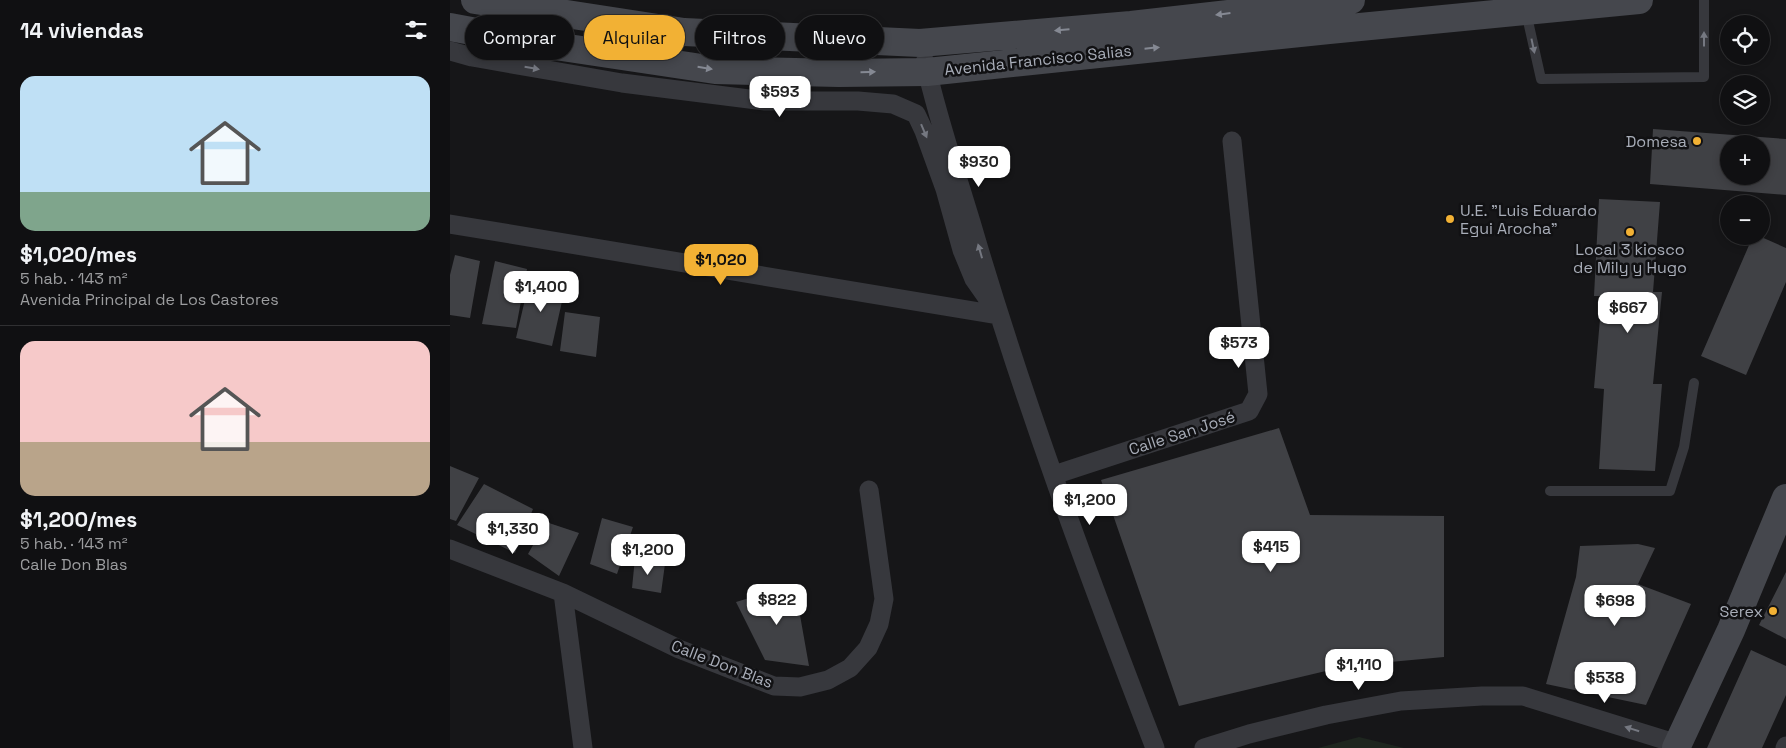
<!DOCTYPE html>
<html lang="es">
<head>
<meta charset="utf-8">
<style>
	body { margin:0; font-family:"Space Grotesk",sans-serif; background:#19191b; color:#f1f3f6; height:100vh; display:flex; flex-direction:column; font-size:19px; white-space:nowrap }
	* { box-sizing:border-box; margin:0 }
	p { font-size:16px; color:#9c9d9f }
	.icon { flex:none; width:28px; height:28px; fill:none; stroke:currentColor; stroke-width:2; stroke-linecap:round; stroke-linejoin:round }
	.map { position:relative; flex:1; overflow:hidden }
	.details { display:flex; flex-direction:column; background:#101012; width:450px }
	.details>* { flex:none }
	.top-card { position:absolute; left:15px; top:15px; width:475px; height:45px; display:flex; gap:10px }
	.tools { position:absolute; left:1270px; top:15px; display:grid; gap:10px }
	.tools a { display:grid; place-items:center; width:50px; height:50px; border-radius:50%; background:#101012; box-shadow:0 2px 8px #0003,0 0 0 1px #303032; font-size:25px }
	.price { position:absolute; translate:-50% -42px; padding:0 11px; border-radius:10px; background:#fff; color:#222; font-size:16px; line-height:32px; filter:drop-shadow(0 1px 2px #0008) }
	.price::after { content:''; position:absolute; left:50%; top:30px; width:15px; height:11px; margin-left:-8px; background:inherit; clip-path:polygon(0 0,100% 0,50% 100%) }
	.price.on { background:#f2b134; color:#111 }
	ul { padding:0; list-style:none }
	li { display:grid; align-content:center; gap:10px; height:265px; padding:0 20px }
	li+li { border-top:1px solid #303032 }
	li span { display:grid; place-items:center; height:155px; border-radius:15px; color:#555 }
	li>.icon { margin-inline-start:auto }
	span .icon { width:90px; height:90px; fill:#fffc; stroke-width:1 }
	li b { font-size:21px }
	h2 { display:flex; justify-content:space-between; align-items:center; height:60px; padding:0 20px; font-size:21px }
	.pill { padding:0 18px; border-radius:22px; background:#101012; box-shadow:0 2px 8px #0003,0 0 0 1px #303032; font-size:18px; line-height:45px }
	.pill.on { background:#f2b134; color:#111 }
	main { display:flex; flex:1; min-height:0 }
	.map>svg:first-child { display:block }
	.green { fill:#1e261f }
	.building { fill:#404145; fill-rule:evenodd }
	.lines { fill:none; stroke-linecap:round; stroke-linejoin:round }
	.lane { stroke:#37383d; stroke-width:10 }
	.street { stroke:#37383d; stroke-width:19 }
	.secondary { stroke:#45474d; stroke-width:28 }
	.oneway { fill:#858993 }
	.oneway2 { fill:#757881 }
	.poi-dot { fill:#f2b134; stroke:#111113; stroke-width:2 }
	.labels { text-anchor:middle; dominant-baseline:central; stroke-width:5; stroke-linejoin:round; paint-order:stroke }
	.street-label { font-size:16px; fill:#a8adb8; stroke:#111113 }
	.poi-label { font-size:16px; fill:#a8adb8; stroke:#111113; text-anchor:end }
</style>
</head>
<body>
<main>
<section class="details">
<h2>14 viviendas<svg class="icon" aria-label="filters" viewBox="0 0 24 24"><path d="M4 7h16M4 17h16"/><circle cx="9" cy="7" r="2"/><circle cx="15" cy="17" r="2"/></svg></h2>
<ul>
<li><span style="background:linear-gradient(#bfe0f5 75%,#7fa58c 0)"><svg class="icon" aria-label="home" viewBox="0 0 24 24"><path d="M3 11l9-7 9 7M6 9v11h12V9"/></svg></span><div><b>$1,020/mes</b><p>5 hab. · 143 m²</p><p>Avenida Principal de Los Castores</p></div></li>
<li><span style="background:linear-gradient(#f6c9c9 65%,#b9a48a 0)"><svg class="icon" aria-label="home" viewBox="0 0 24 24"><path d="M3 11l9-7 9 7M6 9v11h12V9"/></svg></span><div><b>$1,200/mes</b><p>5 hab. · 143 m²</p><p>Calle Don Blas</p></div></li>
</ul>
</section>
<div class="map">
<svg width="1336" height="748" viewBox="0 0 1336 748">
	<rect width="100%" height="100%" fill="#161618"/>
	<path class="green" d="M909,737L954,748H868Z"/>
	<path class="building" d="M1203,129L1336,139V195L1200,184ZM1279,144H1311V176H1279Z
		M1149,199L1210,202L1203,292H1212L1203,384H1212L1205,471L1149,469L1154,389L1144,388L1152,296H1144Z
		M1303,236H1309L1336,248V282L1296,375L1251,356Z
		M5,255L30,261L20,318L0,315V275Z
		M45,261L77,269L66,328L32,324Z
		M80,278L115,288L102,346L66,338Z
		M115,312L150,317L146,357L110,351Z
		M829,428L860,515L994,516V657L897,666L729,706L651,480Z
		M0,466L29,478L6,521L0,519Z
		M34,484L83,509L65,553L7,525Z
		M152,518L183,527L167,574L140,564Z
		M96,522L129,533L109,576L78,554Z
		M1188,544L1205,548L1188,584L1241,604L1196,705L1096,684L1126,577L1130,546Z
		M185,558L215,564L211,593L182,588Z
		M1336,572V639L1309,625Z
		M345,587L359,666L315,660L286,602L316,593Z
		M1301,650L1336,666V695L1312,748H1257Z"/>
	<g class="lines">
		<path class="lane" d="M1076,12L1091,79L1254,77V0
			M1100,491H1220L1234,447L1244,383"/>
		<path class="street" d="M0,51L22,57L172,83L315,101H408L443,104L466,114L474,131L495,189L512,250L524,279L538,299
			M475,62C487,116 505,169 521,222C573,400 638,575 705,748
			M0,224L548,315
			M604,475L799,411L808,394L782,141
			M0,549L113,593L229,649L324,686L350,687L378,680L400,668L418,648L429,624L434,599L419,490
			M113,593L133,748
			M754,748L799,734L876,715L951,701L1032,696H1073L1228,744
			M1335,748L1336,746"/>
		<path class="secondary" d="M25,0L234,32L470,43L681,25L901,0
			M0,27L85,43L265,70L389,73L477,72L879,30L1189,0
			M1226,748L1281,630L1336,498"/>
	</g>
	<defs><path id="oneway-solid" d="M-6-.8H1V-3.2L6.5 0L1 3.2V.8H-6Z" transform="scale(1.25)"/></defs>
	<g class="oneway">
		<use href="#oneway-solid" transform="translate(773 14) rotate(173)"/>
		<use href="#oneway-solid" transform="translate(612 30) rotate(175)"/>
		<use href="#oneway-solid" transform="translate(702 48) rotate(-6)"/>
		<use href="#oneway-solid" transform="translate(255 68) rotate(9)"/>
		<use href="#oneway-solid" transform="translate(418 72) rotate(-1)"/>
	</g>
	<g class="oneway2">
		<use href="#oneway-solid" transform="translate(1254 39) rotate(-90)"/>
		<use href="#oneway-solid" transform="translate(1083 46) rotate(78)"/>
		<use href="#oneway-solid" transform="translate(82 68) rotate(10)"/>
		<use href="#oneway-solid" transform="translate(474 131) rotate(67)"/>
		<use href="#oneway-solid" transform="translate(530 251) rotate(-106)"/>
		<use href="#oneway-solid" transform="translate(1182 729) rotate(-163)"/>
	</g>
	<g class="poi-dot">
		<circle cx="1247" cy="141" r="5"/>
		<circle cx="1000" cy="219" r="5"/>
		<circle cx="1180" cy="232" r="5"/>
		<circle cx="1323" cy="611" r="5"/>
	</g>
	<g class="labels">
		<g class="street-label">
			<text transform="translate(588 60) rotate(-6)">Avenida Francisco Salias</text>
			<text transform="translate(732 433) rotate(-18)">Calle San José</text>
			<text transform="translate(272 664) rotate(21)">Calle Don Blas</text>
		</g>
		<g class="poi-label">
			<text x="1237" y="141">Domesa</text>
			<text x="1010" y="210" text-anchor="start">U.E. "Luis Eduardo<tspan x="1010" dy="18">Egui Arocha"</tspan></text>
			<text x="1180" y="249" text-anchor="middle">Local 3 kiosco<tspan x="1180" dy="18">de Mily y Hugo</tspan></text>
			<text x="1313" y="611">Serex</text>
		</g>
	</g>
</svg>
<div class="tools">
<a><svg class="icon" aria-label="locate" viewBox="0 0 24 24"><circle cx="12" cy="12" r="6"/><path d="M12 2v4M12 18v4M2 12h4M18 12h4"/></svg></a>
<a><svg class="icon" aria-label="layers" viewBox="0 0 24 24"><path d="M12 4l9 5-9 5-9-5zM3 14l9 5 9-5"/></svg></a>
<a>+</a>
<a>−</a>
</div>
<b class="price" style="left:330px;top:118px">$593</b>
<b class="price" style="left:529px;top:188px">$930</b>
<b class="price on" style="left:271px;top:286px">$1,020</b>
<b class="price" style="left:91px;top:313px">$1,400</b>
<b class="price" style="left:1178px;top:334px">$667</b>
<b class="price" style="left:789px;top:369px">$573</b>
<b class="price" style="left:640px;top:526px">$1,200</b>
<b class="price" style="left:63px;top:555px">$1,330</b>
<b class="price" style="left:821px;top:573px">$415</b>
<b class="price" style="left:198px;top:576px">$1,200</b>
<b class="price" style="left:327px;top:626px">$822</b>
<b class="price" style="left:1165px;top:627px">$698</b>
<b class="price" style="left:909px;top:691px">$1,110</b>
<b class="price" style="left:1155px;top:704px">$538</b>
<div class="top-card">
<a class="pill">Comprar</a>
<a class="pill on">Alquilar</a>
<a class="pill">Filtros</a>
<a class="pill">Nuevo</a>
</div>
</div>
</main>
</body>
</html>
